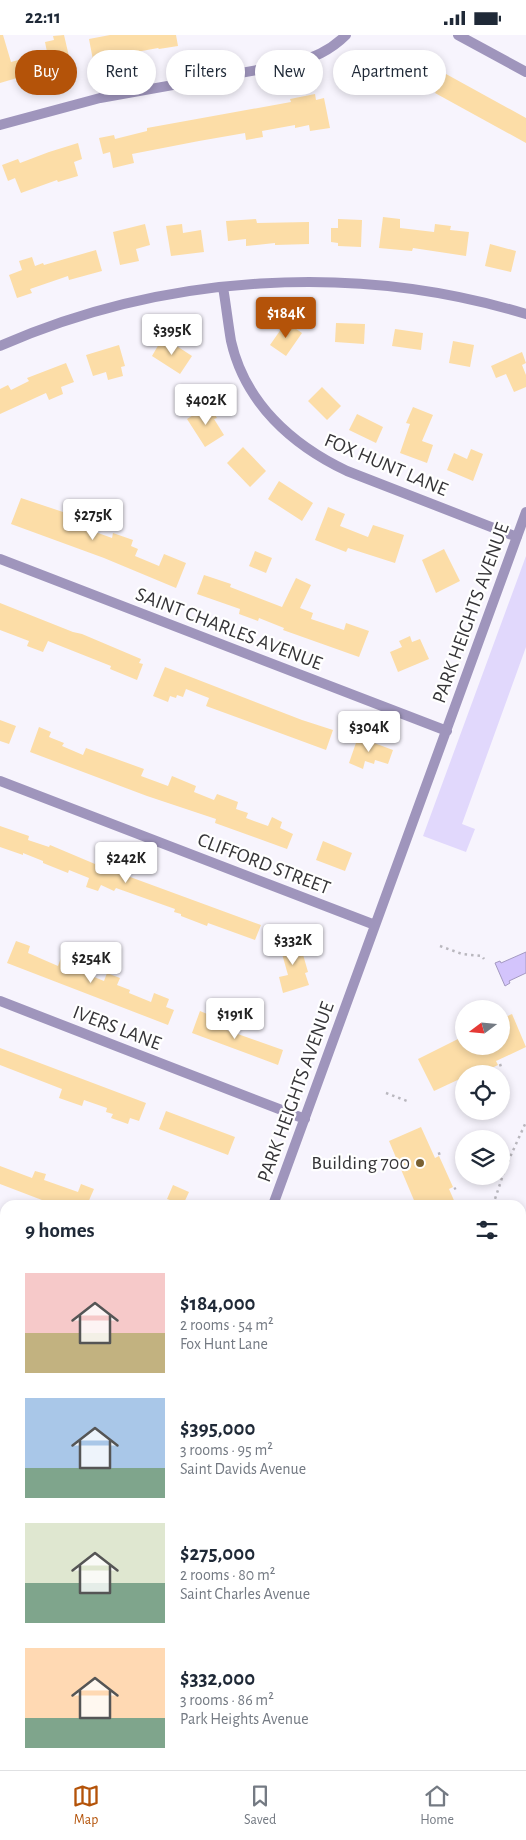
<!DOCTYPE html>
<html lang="en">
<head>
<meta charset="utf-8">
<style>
	body { margin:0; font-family:"Alegreya Sans",sans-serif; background:#f2f2f3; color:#1f2937; height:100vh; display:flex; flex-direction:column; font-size:19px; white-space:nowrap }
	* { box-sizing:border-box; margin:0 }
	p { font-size:16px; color:#747a83 }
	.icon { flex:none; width:28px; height:28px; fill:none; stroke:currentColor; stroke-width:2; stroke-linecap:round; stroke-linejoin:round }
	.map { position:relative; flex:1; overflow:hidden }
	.sheet { position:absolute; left:0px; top:1165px; width:526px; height:570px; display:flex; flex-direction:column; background:#fff; border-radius:15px 15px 0 0; box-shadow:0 2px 8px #0003 }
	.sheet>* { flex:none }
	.top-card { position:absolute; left:15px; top:15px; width:496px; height:45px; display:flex; gap:10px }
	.needle { width:32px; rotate:254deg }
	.tools { position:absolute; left:455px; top:965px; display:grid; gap:10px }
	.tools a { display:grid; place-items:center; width:55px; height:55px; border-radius:50%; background:#fff; box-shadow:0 2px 8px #0003; font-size:25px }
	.price { position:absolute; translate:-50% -42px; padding:0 11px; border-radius:5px; background:#fff; color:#222; font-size:16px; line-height:32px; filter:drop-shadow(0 1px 2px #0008) }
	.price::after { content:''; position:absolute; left:50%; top:30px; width:15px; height:11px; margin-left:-8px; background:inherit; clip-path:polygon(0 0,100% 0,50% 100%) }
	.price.on { background:#b45309; color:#fff }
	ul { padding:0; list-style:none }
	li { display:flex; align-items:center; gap:15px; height:125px; padding:0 25px }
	li span { display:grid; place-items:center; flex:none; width:140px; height:100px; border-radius:0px; color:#555 }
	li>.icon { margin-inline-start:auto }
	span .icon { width:60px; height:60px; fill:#fffc; stroke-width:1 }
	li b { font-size:21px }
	h2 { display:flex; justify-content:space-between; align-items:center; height:60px; padding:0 25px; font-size:21px }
	.tag { padding:0 18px; border-radius:22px; background:#fff; box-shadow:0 2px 8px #0003; font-size:18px; line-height:45px }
	.tag.on { background:#b45309; color:#fff }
	.status { display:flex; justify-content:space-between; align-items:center; height:35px; padding:0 25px; background:#fff; direction:ltr }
	.status svg { height:14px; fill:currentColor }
	.tab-bar { display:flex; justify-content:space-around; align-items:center; height:70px; border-top:1px solid #e0e1e3; background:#fff; font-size:14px; color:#747a83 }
	.tab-bar a { display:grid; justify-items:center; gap:2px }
	.tab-bar .on { color:#b45309 }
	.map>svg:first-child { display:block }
	.green { fill:#e1d8fc }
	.water { fill:#d3c4fc; stroke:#a499c1 }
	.building { fill:#fcdda7 }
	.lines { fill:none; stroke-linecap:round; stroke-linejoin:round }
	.path { stroke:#b9b7be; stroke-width:2.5; stroke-dasharray:2.5 4; stroke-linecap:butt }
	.service { stroke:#9f95bc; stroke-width:5.5 }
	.minor { stroke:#9f95bc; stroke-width:10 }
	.tertiary { stroke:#9f95bc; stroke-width:10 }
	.poi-dot { fill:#796031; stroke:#fff; stroke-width:2 }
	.labels { text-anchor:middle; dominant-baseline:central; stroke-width:4.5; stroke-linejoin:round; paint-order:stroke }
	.street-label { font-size:20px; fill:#363538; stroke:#fff }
	.poi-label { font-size:20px; fill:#363538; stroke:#fff; text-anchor:end }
</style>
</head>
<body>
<div class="status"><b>22:11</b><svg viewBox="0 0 49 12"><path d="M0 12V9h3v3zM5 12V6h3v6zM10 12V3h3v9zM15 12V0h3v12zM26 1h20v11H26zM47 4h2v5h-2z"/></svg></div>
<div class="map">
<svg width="526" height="1735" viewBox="0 0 526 1735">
	<rect width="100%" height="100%" fill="#f7f4fd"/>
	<path class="green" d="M526,521V612L462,789L475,794L466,817L423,801Z"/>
	<path class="water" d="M526,917V938L509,946L510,948L505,951L495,928L500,926L501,928Z"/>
	<path class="building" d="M0,0H3L11,27L22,24L23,26L48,22L45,7L54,5L53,1L64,0L71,30L61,32L62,36L44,40V35L0,48Z
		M110,0H176L178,11L159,14L158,13L93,25L89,4Z
		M406,17L414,37L381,50L373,29Z
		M446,39L526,83V108L435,58Z
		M315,59L316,65L324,63L330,93L310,96L309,90L295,93V90L262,96L263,102L246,105L245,98L199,106L132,119L134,128L113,133L110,117L103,119L99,103L114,100L115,104L147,96V93L291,67L290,64Z
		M78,108L82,124L74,127L78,141L58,147L57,145L21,158L15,143L8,146L2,130L18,124L20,128L49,117Z
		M383,182L400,184V193L434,197L435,189L451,191L450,195L469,197L466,221L413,213L412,216L379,213Z
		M256,184L257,188L309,187V209L275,210V208L246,211V204L228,206L226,186Z
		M338,184L362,185L361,212L338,211V208L331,207V193H338Z
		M145,189L150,210L136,214L139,226L120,230L113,197Z
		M182,189L183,198L201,195L204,217L171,221L166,191Z
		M490,209L516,216L511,237L485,231Z
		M96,215L102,236L69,245L68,241L30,254L32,258L17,263L9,240L22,235L19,226L32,222L35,231L43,228L44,230Z
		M286,287L302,298L286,321L270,310Z
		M336,288L365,289L364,309L335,307Z
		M395,294L423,298L421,315L392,311Z
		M163,302L192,321L180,339L152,321Z
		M453,306L474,310L470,332L449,328Z
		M119,310L125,331L121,332L123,341L108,345L106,337L93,341L86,320Z
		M522,317L526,328L522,330L526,340V352L514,357L506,339L496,343L491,331Z
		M66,328L74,347L61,352L63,359L49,365L46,358L0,379V354L8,350L11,355L29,346L27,343Z
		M322,352L341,371L327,385L308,366Z
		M209,370L217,383L214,384L224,400L205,412L187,384Z
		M413,372L433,380L422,406L433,410L427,428L400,418L410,389L406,388Z
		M357,379L383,392L376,408L349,395Z
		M243,412L266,436L250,452L227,428Z
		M471,414L483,419L473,446L447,435L454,418L467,424Z
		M279,446L313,468L302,486L268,464Z
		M21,463L84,484L82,489L88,491L87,494L112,503L113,498L133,505L131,511L138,514L135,521L159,531L164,519L186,528L176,553L104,523L11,489Z
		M328,472L345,479L340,491L368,502L373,490L404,500L395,528L348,513L346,517L315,505Z
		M444,514L460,546L436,558L422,525Z
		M255,516L272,523L266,538L249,531Z
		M204,540L231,549L230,552L282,572L296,543L311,550L300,573L313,578L311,584L344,595L346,588L369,596L359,622L283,595L284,593L259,583L258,586L239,579L240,574L197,559Z
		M0,568L73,597L82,599L141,624L139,628L143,629L137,645L110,634L111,631L48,606L43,617L27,611L29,606L0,595Z
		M410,601L412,607L420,604L429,624L398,637L390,617L402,612L399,606Z
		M165,632L302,685L333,695L326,715L206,671L209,663L186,654L183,662L177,660L176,663L170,661L168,667L153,661Z
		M0,685L16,691L9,709L0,706Z
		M39,692L51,697L49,702L64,708L62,711L83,720L86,713L144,734L141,741L168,751L172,741L196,751L194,757L214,765L217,759L238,767L236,774L248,778L246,783L268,791L272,782L282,787L280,793L293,799L287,814L215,788L216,784L147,761L30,717Z
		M358,702L393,715L388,729L375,725L374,729L365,726L363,734L349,728Z
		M0,791L29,801L28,805L49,812L50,810L95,829L96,827L122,837V839L261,890L255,905L208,888L207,891L181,881V879L174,877L175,874L116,853L114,856L101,850L98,856L86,852L89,843L69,835L68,838L43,828V826L23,818V820L0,812Z
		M323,806L352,818L345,836L316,825Z
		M298,902L308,937L305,938L309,950L283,958L279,942L288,940L279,908Z
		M16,906L30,911L28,918L58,931L61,923L79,930L77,935L104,946L107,938L120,943L117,950L130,955L129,958L151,967L154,958L169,964L166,972L174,975L168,990L7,928Z
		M200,976L212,981L210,988L221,993L283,1015L278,1030L192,998Z
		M512,979L526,1012L496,1026L498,1030L479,1039H464V1042L434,1056L418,1024L464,1001V1011H501V984Z
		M0,1013L146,1068L139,1086L130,1083L128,1089L111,1083L113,1079L106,1077L107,1073L84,1065L82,1071L59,1063L62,1054L0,1030Z
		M166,1076L235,1102L228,1120L159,1094Z
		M421,1092L435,1123L439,1121L453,1152L449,1154L456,1170H416L389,1106Z
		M0,1131L32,1143L35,1136L46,1139L44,1145L78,1157L81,1149L94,1154L87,1170H55L0,1149Z
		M173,1150L189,1157L183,1170L167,1164Z"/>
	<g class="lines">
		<path class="path" d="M440,911L462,919L482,921L484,924
			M500,1029L501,1032
			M386,1058L407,1066
			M438,1119L441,1118
			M454,1154L456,1153
			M493,1170L506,1131L526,1087
			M0,1452L5,1453
			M522,1495L526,1496
			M0,1653L5,1654
			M109,1735L110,1733L120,1732L144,1735
			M302,1735L304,1730"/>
		<path class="service" d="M0,1541L5,1543
			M0,1592L5,1594
			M0,1633L5,1635
			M322,1735L324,1730
			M430,1735L432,1730"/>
		<path class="minor" d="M458,0L526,37
			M0,90L100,63L291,29C313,23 330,16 346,0
			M223,252C226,270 228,288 231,306C245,368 292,410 347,436L517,502
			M0,311C164,239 355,227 526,279
			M0,524L447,696
			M0,746L375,890
			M0,966L305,1084
			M273,1170L526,477
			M0,1188L5,1190"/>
		<path class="tertiary" d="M0,1433L5,1435
			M521,1632L526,1634"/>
	</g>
	<circle class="poi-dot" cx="420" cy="1128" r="5"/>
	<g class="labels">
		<g class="street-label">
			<text transform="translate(386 430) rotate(23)">FOX HUNT LANE</text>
			<text transform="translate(471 578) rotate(-70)">PARK HEIGHTS AVENUE</text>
			<text transform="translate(229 594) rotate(21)">SAINT CHARLES AVENUE</text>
			<text transform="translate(264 829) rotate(21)">CLIFFORD STREET</text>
			<text transform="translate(117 993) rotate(21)">IVERS LANE</text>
			<text transform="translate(296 1057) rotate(-70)">PARK HEIGHTS AVENUE</text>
		</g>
		<g class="poi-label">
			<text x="410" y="1128">Building 700</text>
		</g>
	</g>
</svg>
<div class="tools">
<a><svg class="needle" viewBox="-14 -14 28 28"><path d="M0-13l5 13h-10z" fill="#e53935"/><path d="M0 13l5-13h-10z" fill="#747a83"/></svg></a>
<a><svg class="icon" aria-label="locate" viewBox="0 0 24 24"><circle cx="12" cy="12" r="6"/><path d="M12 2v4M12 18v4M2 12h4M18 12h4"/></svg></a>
<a><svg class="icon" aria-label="layers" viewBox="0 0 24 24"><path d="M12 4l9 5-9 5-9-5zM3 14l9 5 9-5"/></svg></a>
</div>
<b class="price on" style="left:286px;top:304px">$184K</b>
<b class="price" style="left:172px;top:321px">$395K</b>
<b class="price" style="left:206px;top:391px">$402K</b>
<b class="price" style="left:93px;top:506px">$275K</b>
<b class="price" style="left:369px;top:718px">$304K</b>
<b class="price" style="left:126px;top:849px">$242K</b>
<b class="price" style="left:293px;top:931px">$332K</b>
<b class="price" style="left:91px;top:949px">$254K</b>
<b class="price" style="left:235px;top:1005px">$191K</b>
<div class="top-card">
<a class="tag on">Buy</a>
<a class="tag">Rent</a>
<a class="tag">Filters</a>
<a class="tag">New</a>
<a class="tag">Apartment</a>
</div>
<section class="sheet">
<h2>9 homes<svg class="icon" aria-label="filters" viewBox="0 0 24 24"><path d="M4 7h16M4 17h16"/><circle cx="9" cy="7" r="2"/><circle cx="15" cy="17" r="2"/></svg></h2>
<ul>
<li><span style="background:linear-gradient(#f6c9c9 60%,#c2b280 0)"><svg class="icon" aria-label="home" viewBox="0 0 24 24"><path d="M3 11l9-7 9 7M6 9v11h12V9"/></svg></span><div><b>$184,000</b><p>2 rooms · 54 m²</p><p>Fox Hunt Lane</p></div></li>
<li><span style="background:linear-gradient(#a9c7e8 70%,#7fa58c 0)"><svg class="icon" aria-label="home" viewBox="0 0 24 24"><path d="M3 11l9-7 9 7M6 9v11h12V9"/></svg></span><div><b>$395,000</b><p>3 rooms · 95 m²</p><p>Saint Davids Avenue</p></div></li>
<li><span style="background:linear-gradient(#dfe7d0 60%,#7fa58c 0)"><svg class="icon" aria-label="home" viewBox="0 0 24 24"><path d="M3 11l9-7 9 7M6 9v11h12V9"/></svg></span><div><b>$275,000</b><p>2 rooms · 80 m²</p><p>Saint Charles Avenue</p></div></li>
<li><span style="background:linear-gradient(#ffd9b3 70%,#7fa58c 0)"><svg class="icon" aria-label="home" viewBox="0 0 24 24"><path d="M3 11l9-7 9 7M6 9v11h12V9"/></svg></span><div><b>$332,000</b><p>3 rooms · 86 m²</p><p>Park Heights Avenue</p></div></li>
</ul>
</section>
</div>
<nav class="tab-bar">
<a class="on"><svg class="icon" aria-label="map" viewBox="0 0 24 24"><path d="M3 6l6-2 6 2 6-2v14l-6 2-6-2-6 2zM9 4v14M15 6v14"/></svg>Map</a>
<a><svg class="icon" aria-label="saved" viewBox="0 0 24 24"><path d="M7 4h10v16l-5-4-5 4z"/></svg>Saved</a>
<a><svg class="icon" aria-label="home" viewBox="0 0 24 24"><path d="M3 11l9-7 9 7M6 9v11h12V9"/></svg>Home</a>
</nav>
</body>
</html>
